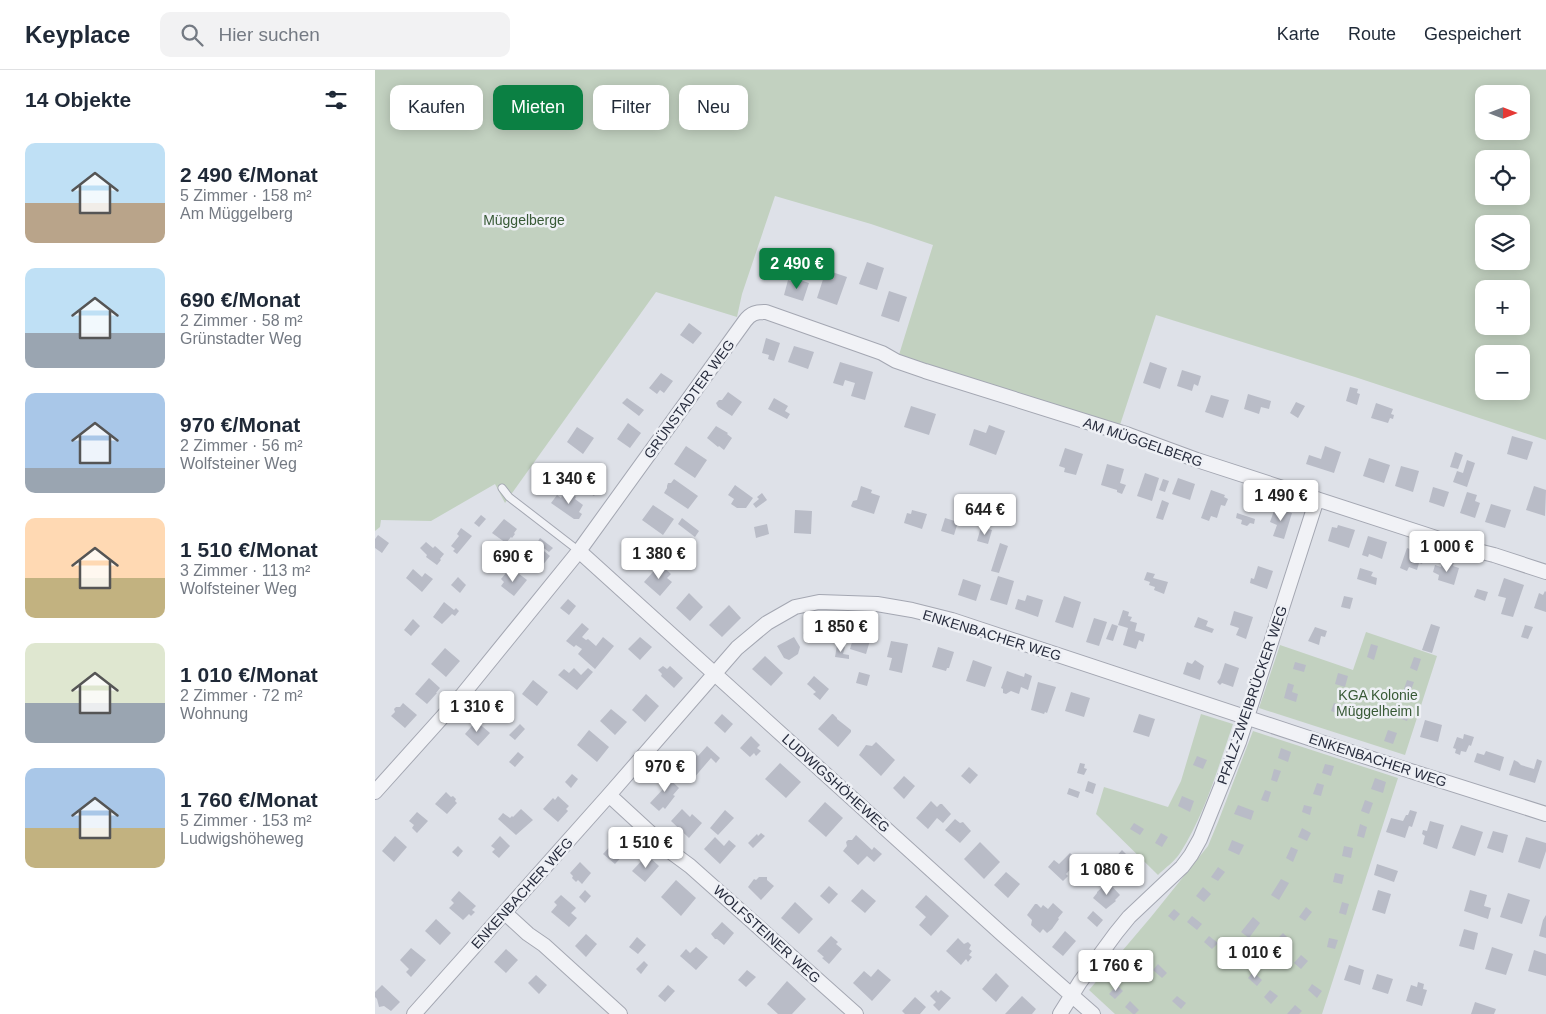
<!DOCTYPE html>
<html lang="de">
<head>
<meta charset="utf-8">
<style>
	body { margin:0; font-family:Helvetica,sans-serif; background:#f2f2f3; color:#1f2937; height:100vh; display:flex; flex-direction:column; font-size:19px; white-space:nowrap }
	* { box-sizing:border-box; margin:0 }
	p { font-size:16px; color:#747a83 }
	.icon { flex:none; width:28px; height:28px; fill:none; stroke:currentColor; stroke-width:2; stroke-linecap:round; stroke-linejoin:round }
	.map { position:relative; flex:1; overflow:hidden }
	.details { display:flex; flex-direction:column; background:#fff; width:375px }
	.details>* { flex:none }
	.top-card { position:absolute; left:15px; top:15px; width:475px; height:45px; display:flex; gap:10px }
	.needle { width:32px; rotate:90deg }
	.tools { position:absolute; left:1100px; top:15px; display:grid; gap:10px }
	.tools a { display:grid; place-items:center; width:55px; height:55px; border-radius:10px; background:#fff; box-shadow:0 2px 12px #0003; font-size:25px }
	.price { position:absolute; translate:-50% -42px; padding:0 11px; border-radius:5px; background:#fff; color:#222; font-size:16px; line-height:32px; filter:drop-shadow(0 1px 2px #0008) }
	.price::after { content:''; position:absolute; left:50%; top:30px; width:15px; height:11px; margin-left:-8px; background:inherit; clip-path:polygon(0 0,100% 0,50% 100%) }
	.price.selected { background:#0b8043; color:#fff }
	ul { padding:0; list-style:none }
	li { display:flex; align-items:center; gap:15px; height:125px; padding:0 25px }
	li span { display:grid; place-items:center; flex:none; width:140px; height:100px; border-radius:10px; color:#555 }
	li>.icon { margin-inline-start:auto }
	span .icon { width:60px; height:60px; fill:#fffc; stroke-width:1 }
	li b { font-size:21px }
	h2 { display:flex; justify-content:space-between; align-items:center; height:60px; padding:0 25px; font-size:21px }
	.chip { padding:0 18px; border-radius:10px; background:#fff; box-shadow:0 2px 12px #0003; font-size:18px; line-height:45px }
	.chip.selected { background:#0b8043; color:#fff }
	header { display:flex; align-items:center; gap:30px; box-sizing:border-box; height:70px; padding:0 25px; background:#fff; border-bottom:1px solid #e0e1e3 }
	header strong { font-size:24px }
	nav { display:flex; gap:28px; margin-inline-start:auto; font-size:18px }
	.search { width:350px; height:45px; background:#f2f2f3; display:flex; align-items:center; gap:12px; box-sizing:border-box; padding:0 18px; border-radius:10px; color:#747a83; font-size:19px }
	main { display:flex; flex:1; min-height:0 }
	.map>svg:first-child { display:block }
	.green { fill:#c2d1c0; fill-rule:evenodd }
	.building { fill:#b9bcc7 }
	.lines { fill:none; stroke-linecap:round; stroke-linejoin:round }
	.lane-casing { stroke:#a4a7b2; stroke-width:9 }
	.street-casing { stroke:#a4a7b2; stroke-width:16 }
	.lane { stroke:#f1f2f6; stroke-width:7 }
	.street { stroke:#f1f2f6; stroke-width:14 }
	.labels { text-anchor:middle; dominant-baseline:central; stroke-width:5; stroke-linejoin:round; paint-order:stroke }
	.park-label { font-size:14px; fill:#385a36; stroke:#eef0f5 }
	.street-label { font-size:14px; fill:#282d3e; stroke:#eef0f5 }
</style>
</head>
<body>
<header>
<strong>Keyplace</strong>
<div class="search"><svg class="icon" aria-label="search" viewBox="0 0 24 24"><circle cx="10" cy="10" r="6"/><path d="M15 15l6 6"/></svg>Hier suchen</div>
<nav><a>Karte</a><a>Route</a><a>Gespeichert</a></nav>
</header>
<main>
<section class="details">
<h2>14 Objekte<svg class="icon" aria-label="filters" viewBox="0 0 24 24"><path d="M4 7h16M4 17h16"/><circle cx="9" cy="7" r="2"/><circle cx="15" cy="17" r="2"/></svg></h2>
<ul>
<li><span style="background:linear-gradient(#bfe0f5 60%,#b9a48a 0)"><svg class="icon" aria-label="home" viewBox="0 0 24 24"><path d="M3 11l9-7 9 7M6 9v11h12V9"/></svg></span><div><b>2 490 €/Monat</b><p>5 Zimmer · 158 m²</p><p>Am Müggelberg</p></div></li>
<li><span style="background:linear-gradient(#bfe0f5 65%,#9aa5b1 0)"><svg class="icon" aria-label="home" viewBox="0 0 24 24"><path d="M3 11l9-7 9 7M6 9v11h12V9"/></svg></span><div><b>690 €/Monat</b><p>2 Zimmer · 58 m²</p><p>Grünstadter Weg</p></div></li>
<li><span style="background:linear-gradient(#a9c7e8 75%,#9aa5b1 0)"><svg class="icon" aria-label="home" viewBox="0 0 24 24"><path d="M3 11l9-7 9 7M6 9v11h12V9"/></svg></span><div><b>970 €/Monat</b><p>2 Zimmer · 56 m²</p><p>Wolfsteiner Weg</p></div></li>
<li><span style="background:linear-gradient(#ffd9b3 60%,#c2b280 0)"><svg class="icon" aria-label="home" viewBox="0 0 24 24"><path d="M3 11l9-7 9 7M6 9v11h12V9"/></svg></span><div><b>1 510 €/Monat</b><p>3 Zimmer · 113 m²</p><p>Wolfsteiner Weg</p></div></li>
<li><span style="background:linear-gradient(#dfe7d0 60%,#9aa5b1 0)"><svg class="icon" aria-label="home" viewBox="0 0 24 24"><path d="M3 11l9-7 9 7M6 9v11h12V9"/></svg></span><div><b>1 010 €/Monat</b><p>2 Zimmer · 72 m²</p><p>Wohnung</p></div></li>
<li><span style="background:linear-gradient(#a9c7e8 60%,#c2b280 0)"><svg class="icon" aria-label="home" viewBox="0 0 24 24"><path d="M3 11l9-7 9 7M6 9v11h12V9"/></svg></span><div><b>1 760 €/Monat</b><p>5 Zimmer · 153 m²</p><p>Ludwigshöheweg</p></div></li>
</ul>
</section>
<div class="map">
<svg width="1171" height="944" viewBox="0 0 1171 944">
	<rect width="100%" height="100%" fill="#dee1e8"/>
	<path class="green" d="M0,0H1171V370L980,307L781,245L744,358L523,288L558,175L496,154L400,126L367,224L362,247L281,222L130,433L120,414L56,451L6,450L5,457L0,461ZM1109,24H1146V61H1109ZM1109,89H1146V126H1109ZM1109,154H1146V191H1109ZM1109,219H1146V256H1109ZM1109,284H1146V321H1109Z
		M991,562L1062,586L1030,685L884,638L905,575L978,600Z
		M826,644L858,654C843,698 830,744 805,783C800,791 790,798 783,805L721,744L729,717L793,737L806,711Z
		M878,661L1023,708L947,944H740L714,920L776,847L833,776L843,752Z"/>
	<path class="building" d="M394,178L409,183L404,199L389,193Z
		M492,192L509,198L502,220L484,214Z
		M451,200L472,207L462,235L442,228Z
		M413,210L424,214L425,210L434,213L428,231L409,225Z
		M514,221L532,227L524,252L506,246Z
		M314,253L327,263L318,274L305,265Z
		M391,268L405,273L399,291L393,289L394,285L387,283Z
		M419,276L439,282L433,299L413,292Z
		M465,292L498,302L490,330L476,326L480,313L470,310L468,316L458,313Z
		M775,292L792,298L785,319L768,313Z
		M807,300L826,306L823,316L819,314L817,321L802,316Z
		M286,303L298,311L289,323L285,320L282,324L274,318Z
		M975,317L983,319L982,323L985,324L982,335L971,331Z
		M353,322L367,332L357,346L343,337L341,333L344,330H347Z
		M873,324L896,331L894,339L886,337L884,344L869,339Z
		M836,325L854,330L848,348L830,342Z
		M252,328L269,340L264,346L247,333Z
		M399,328L413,336L410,341L415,344L412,349L393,339Z
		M921,332L930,336L923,348L915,343Z
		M1001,333L1018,339L1016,344L1019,345L1018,349L1015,348L1013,353L996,348Z
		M536,336L561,344L554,365L529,357Z
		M253,353L266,363L255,378L242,369Z
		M614,355L630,361L621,385L594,375L599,359L611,363Z
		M341,356L353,363L352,364L357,368L349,380L344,376L343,377L332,368Z
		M202,357L219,368L208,384L192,372Z
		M1137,366L1158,372L1152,390L1132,384Z
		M311,376L332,390L320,408L299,394Z
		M950,376L966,382L959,403L931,394L934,385L946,389Z
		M690,378L708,384L701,405L689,402L690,398L684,396Z
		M1080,382L1088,385L1083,399L1075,397Z
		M994,388L1015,395L1009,413L988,406Z
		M1092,390L1100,393L1092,417L1078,412L1082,401L1088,403Z
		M732,394L749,399L745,413L751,415L747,424L742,422V420L726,415Z
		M1026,396L1044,401L1038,422L1020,416Z
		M209,403L226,415L219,426L201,415Z
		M770,403L784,408L777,431L762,426Z
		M803,408L820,414L815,430L797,424Z
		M299,409L323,426L313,439L289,423L292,418V416L293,413H296Z
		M788,409L794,411L790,422L784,420Z
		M360,415L378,428L371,438H362L356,434L359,429L353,425Z
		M486,416L497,420L496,423L505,426L499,444L477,437L476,436L478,431L482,430Z
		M1159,416L1171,420L1170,446L1151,440Z
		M1058,417L1074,422L1069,437L1054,432Z
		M836,420L850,425L849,427L853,429L850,436L846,435L842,448L836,446L834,451L826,448Z
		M189,422L193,425L195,422L201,427L200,429L208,435L204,442L207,444L204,449H199L176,433L182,425L186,428Z
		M1092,422L1102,425L1100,431L1105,433L1100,448L1085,443Z
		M387,423L392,430L381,438L378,434L384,429L382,427Z
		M787,430L794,433L788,450L781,448Z
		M1116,434L1136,440L1130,458L1110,452Z
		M278,435L299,449L288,465L267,450Z
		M900,438L917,443L909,469L898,466L902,455L895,452Z
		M420,440L437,441L436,464L419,463Z
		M537,440L552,444L547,459L529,453L532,443L536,444Z
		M862,443L880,449L879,454L875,453L872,456L866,454L867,450L861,448Z
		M106,445L111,449L104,457L99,453Z
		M307,448L324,461L320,467L303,454Z
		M570,448L583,452L579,465L566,461Z
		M129,449L142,459L139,463L140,464L137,468L136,467L131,473L117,463Z
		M392,454L394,464L381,468L379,457Z
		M963,455L980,460L974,478L953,471L957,457L962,458Z
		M606,457L617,460L613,474L602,471Z
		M86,458L97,466L82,484L78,481L80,479L76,476L84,466L82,464Z
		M3,465L14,473L7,483L0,478V469Z
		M993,466L1012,472L1007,489L994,484L993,487L987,485Z
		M165,468L178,478L174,482L162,473Z
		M51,472L58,478L60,476L69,484L65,489L66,490L62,495L51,487L52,485L45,478Z
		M276,472L284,478L272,490L265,483Z
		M625,473L633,476L624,503L616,501Z
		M1032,478L1047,483L1046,488L1049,489L1047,494L1044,493L1042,500L1034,497L1032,501L1025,498Z
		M123,479L136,490L132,496L118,485Z
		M151,479H154L157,482V484H160L164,487L169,481L175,486L163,501L145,486Z
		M1074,491L1079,492L1078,496L1084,498L1079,515L1063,510L1064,505L1058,502L1060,495L1066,497L1067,493L1073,495Z
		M285,494L296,504L292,508L297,512L285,526L269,512Z
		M883,496L898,501L892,519L875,513L876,508L879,509Z
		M985,498L998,502L996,506L1002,508L1001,515L982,509Z
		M38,499L47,507L50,503L58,509L47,522L31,508Z
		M139,500L152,510L139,526L126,516L129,512L126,509L131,503L135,506Z
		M772,502L780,504L778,508L793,512L789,524L779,520L780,517L774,515L775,512L769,510Z
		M623,506L639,511L632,535L615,530Z
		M83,507L91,515L85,523L76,515Z
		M1129,508L1149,515L1138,547L1126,544L1131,528L1123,526Z
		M588,509L606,515L601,531L583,525Z
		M1102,519L1113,522L1110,531L1099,527Z
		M1170,521L1171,522V542L1159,538L1164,523L1168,525Z
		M314,523L328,537L315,551L301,538Z
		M652,525L668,530L663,547L640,539L643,529L650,531Z
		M689,526L706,532L698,558L680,552Z
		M969,526L978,528L975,539L966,537Z
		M193,529L201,536L194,545L185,538Z
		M69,532L79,540L81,538L84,541L80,546L77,544L67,554L58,547Z
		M354,535L366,548L347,567L334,555Z
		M748,540L754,542L753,546L757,547L755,551L762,553L760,561L770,564L768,572L764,570L761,579L748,575L753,558L743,555Z
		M859,541L878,547L871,569L861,565L864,558L855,555Z
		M823,547L833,551L831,556L839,559L837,563L819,557Z
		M719,548L732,552L724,576L711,572Z
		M38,549L45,556L36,566L29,560Z
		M432,551L439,553L434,566L428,564Z
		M207,553L214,559L207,567L211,570L213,569L221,576L228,567L239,576L220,599L203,584L207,579L201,575L199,577L191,571Z
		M737,554L743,556L738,571L731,569Z
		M1056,554L1065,557L1057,583L1047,580Z
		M1150,555L1158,557L1153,569L1146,567Z
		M940,557L952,561L950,567L946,566L944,575L933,571Z
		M480,562L496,567L491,584L475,579Z
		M265,567L277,577L265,590L253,579Z
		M419,567L425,577L423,584L414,590L409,588L402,576Z
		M516,571L533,574L527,603L514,600L517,588L512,587Z
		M996,574L1003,576L999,590L992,587Z
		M462,575L470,577L468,584L474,585V589L460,587Z
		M563,577L579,582L574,598H572L571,601L557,597Z
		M70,578L85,591L71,607L56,594Z
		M390,586L408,603L396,616L377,599Z
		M1039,587L1046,589L1042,601L1035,598Z
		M598,590L617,597L610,617L591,611Z
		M820,590L829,596L825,610L808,604L812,592L817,594Z
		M920,592L931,595L929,602L918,599Z
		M850,593L864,598L858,617L847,613L845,615L842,612L845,608Z
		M288,596L292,599L295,596L308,608L299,618L286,606L287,604L283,600Z
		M199,598L206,605L213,598L218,602L202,620L183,605L189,599L194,603Z
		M632,601L649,607L650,603L657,606L653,620L646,617L644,624L636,621L631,624L628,623V619L626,618Z
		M484,602L495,605L492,616L481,613Z
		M963,603L973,606L970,617L960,614Z
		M439,606L454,619L445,630L438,624L441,622L432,614Z
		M54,608L65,618L61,623H62L52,634L40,624Z
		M158,610L173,622L162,636L147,624Z
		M1032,610L1039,612L1034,625L1028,622Z
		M663,612L681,617L672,643L670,642L669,644L656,640Z
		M913,613L919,615L917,622L923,624L921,632L909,628Z
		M696,622L715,628L709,647L690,641Z
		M271,624L284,636L270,652L257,640Z
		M28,633L42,645L30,658L16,646L20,642L19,639L21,637H25Z
		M959,633L969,637L967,645L956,641Z
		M1025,636L1036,640L1032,651L1024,648L1025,642L1023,641Z
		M236,639L252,652L240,665L225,651Z
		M347,644L358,654L350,663L339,653Z
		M457,644H458L462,648V649L476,660V662L463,677L443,659Z
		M764,644L780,649L774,667L758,662Z
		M1050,650L1067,655L1063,672L1045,667Z
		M101,651L115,663L103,676L90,664Z
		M145,654L150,659L140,670L134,665Z
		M214,660L234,677L222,692L202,675Z
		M1013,660L1022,663L1018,674L1009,671Z
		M1089,664L1099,667L1096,676L1094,675L1091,682L1086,681L1085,685L1080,683L1081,679L1078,678L1082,667L1088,669Z
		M376,666L385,675L382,678L386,681L381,686L379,683L375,687L365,678Z
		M501,672L520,690L506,706L484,685L491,675L497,676Z
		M332,676L345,688L341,693L336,688L318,709L305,697L318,681L323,686Z
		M906,678L916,682L913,692L903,688Z
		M1111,681L1129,687L1125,701L1099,692L1102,683L1109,685Z
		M143,682L149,687L140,697L134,692Z
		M822,686L832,690L828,699L818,695Z
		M1162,689L1167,691L1160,713L1134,705L1139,690L1143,692L1146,695L1159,699Z
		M405,693L426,712L411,728L390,709Z
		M705,693L710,694L709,698L712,699L709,705L702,703Z
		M950,694L959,696L956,706L947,703Z
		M594,697L603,705L595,714L586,706Z
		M899,699L906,701L902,712L896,710Z
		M288,703L304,718L298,725L300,726L290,739L288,737L284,741L275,733L289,718L281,711Z
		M197,704L203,709L196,718L190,712Z
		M529,706L540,716L529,729L518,718Z
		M1000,708L1011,712L1008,723L996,719Z
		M713,711L721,714L718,724L710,721Z
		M942,713L949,715L946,726L938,724Z
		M694,718L705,722L703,728L692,724Z
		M890,720L896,722L893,732L886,730Z
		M71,722L76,727L78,726L81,729L80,731L82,733L72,744L60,734Z
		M183,726L194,736L191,739L193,741L183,752L168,739L178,728L180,730Z
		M807,726L819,731L815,742L803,736Z
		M990,730L998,733L994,744L986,741Z
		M556,731L562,737L565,734H567L576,744L568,753L562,748L553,759L541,748Z
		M450,732L468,748L451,767L433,751Z
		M863,735L879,741L876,750L859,744Z
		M929,735L937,737L935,745L927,742Z
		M146,739L158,750L141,765L123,749L128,743L135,748L137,746L138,747Z
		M307,739L315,747L317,744L327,753L314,768L296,751Z
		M350,740L359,748L343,765L335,758Z
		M1035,740L1042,742L1037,757L1034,756L1030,768L1011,762L1016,748L1028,751L1031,745H1033Z
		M42,742L53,751L42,763L37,758L39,755L34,751Z
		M580,749L585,753L588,752L596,761L585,773L570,760Z
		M1055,751L1069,755L1062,779L1048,774L1050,766L1047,764L1048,760L1052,761Z
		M759,753L769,759L765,765L755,759Z
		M985,754L992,757L989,768L982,766Z
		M1086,755L1108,762L1100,786L1077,778Z
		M927,758L936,763L932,771L923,767Z
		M1118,761L1133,765L1128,783L1112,778Z
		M386,763L390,766L378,778L373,773L382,764L383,766Z
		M786,763L793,767L787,777L780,773Z
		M481,765L497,780L499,777L507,784L499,792L492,786L483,795L468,781L472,776L471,772L473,770H477Z
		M20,766L32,777L19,792L7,781Z
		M125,766L135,776L124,788L117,782L120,779L116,776Z
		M241,767L244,770L242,771L253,780L240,794L228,784L238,773L237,772Z
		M340,767L349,776L354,770L361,776L345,794L329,779Z
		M1151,767L1171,773V781L1165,799L1143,792Z
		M857,770L869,775L864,785L853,780Z
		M605,772L625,792L609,809L589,789Z
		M83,776L88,781L83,787L77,782Z
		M969,776L978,778L976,788L967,786Z
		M916,777L923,780L918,792L911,788Z
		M747,780L764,797L753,808L736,792Z
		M695,783L703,791L691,804L693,806L688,811L673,797L679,790L684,794Z
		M272,785L284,796L270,812L257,801Z
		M205,792L216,803L207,814L203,810L201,812L197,808L198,806L195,803Z
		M1002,794L1023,801L1019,812L999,805Z
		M843,797L850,802L843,811L836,807Z
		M631,802L645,814L633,828L619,815Z
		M960,803L969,805L967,814L958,812Z
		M384,807H392V810L399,816L386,830L373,817L379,809L381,810Z
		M906,809L914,813L904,830L896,825Z
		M301,810L321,828L306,846L286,827Z
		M733,812L745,825L740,830L741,831L731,839L718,828L722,823V822Z
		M454,816L463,824L454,834L445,826Z
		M828,817L836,824L829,832L821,826Z
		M487,819L501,831L490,843L476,831Z
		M210,820L216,826L210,833L204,827Z
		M1003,820L1016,824L1010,844L997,840Z
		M1095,820L1112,825L1109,836L1116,838L1113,849L1089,841Z
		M84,821L101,836L97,840L100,842L96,846L94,844L88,850L74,838L79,833L76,830Z
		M1133,823L1155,830L1147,854L1125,847Z
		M186,825L201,838L196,843L202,848L194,857L176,842L182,835L179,832Z
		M551,825L574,846L556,866L544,855L551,847L540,837Z
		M420,832L438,849L424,864L406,848Z
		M967,832L974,834L971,845L964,843Z
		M678,833L688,842L683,848L684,849L677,859L672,863L668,859L665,863L656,855L657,850L652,845L660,834H662L666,838L668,835L673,839Z
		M931,837L937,842L930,851L924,847Z
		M799,839L805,844L799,851L793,846Z
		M718,841L728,850L722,857L712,848Z
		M1171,845V868L1164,866L1168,850Z
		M817,846L827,854L822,860L812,852Z
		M878,847L885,853L874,868L866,862Z
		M61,849L76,863L65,875L50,861Z
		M347,852L359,863L349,875L342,869H340L336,864Z
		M1089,859L1103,863L1099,880L1084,876Z
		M690,861L701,871L688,886L677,877Z
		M908,863L916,871L910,877L902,869Z
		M211,864L222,874L211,887L200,876Z
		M456,866L463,872L461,874L467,879L454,894L447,888L449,887L442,881Z
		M834,866L843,873L837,879L829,872Z
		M262,867L271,875L263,884L254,877Z
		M583,868L589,874L593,872L596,875L594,879L597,881L594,885L597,887L593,892L591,889L586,895L571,881Z
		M954,868L963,870L960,879L952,877Z
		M321,877L333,887L321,900L305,886L311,879L315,883Z
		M1117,877L1138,884L1131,905L1110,899Z
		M36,878L51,890L36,907L31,902L34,899L25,890Z
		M131,879L143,890L131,903L119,892Z
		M1159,880L1171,884V906L1153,901Z
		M855,881L862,887L856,894L849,888Z
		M926,885L933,891L926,899L919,893Z
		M765,886L770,892L762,901L757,895Z
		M269,891L273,895L266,904L261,899Z
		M783,894L792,903L787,908L778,900Z
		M974,895L989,900L985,915L969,910Z
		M503,899L516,910L497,931L478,913L489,901L496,907Z
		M372,900L381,907L371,917L363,910Z
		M878,902L887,910L882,916L873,908Z
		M621,903L634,916L621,932L607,919Z
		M1002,904L1018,909L1013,924L997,919Z
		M161,905L172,915L164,924L153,913Z
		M412,911L431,929L417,944H403L392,934Z
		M1043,912L1049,914L1048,919L1052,920L1047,936L1031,931L1036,915L1042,917Z
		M937,914L947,921L942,928L933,920Z
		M7,915L25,932L16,941L9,936L4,937L2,929L0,927V922Z
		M293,915L300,921L290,932L283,926Z
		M742,915L748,921L740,929L734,924Z
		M561,920L563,923L566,920L576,928L564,941L558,935L561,932L555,926Z
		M895,920L903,926L896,934L889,927Z
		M647,926L661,939L657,944H630Z
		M802,926L811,933L806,939L797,931Z
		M540,927L551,937L545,944H530L527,941Z
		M755,931L764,940L760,944H758L750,937Z
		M1100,932L1121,939L1119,944H1096Z
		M920,935L927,941L924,944H912Z"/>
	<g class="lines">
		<defs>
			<path id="lane" d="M127,418L134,427L204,481"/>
			<path id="street" d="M204,481L627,864L718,944
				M0,722L88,624L204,481L370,251C376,243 381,242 391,242L507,283L521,291L550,301L754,365L822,390L1095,479L1119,485L1171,502
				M234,725L296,782L315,796L481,944
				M130,843L153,864L169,875L245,944
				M39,944L234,725L362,578L392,553L420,537L444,532L502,534L537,540L577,550L982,684L1171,744
				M685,944L705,912L741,863L754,847L807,797L816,785L825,769L864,672L942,429"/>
		</defs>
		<use href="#lane" class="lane-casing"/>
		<use href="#street" class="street-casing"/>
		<use href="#lane" class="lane"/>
		<use href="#street" class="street"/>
	</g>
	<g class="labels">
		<g class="park-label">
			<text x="149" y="150">Müggelberge</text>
			<text x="1003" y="625">KGA Kolonie<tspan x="1003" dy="16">Müggelheim I</tspan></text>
		</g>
		<g class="street-label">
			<text transform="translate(314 329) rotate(-54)">GRÜNSTADTER WEG</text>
			<text transform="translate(768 372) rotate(19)">AM MÜGGELBERG</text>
			<text transform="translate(617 565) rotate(17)">ENKENBACHER WEG</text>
			<text transform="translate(877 625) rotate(-71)">PFALZ-ZWEIBRÜCKER WEG</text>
			<text transform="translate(1003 690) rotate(18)">ENKENBACHER WEG</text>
			<text transform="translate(461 713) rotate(42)">LUDWIGSHÖHEWEG</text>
			<text transform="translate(147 823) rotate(-48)">ENKENBACHER WEG</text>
			<text transform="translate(392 864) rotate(42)">WOLFSTEINER WEG</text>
		</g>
	</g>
</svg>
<div class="tools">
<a><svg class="needle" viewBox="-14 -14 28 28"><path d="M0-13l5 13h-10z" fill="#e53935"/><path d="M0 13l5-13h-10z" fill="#747a83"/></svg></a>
<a><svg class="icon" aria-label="locate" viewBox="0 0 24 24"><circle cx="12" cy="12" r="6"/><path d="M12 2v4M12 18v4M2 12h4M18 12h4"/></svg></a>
<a><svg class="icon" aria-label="layers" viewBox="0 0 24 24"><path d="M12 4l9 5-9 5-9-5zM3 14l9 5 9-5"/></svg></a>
<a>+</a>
<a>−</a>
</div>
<b class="price selected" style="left:422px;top:220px">2 490 €</b>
<b class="price" style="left:194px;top:435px">1 340 €</b>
<b class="price" style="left:906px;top:452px">1 490 €</b>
<b class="price" style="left:610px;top:466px">644 €</b>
<b class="price" style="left:1072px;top:503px">1 000 €</b>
<b class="price" style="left:284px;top:510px">1 380 €</b>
<b class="price" style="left:138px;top:513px">690 €</b>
<b class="price" style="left:466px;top:583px">1 850 €</b>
<b class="price" style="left:102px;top:663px">1 310 €</b>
<b class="price" style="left:290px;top:723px">970 €</b>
<b class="price" style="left:271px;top:799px">1 510 €</b>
<b class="price" style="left:732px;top:826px">1 080 €</b>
<b class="price" style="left:880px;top:909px">1 010 €</b>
<b class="price" style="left:741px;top:922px">1 760 €</b>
<div class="top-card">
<a class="chip">Kaufen</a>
<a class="chip selected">Mieten</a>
<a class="chip">Filter</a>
<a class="chip">Neu</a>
</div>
</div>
</main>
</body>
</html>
